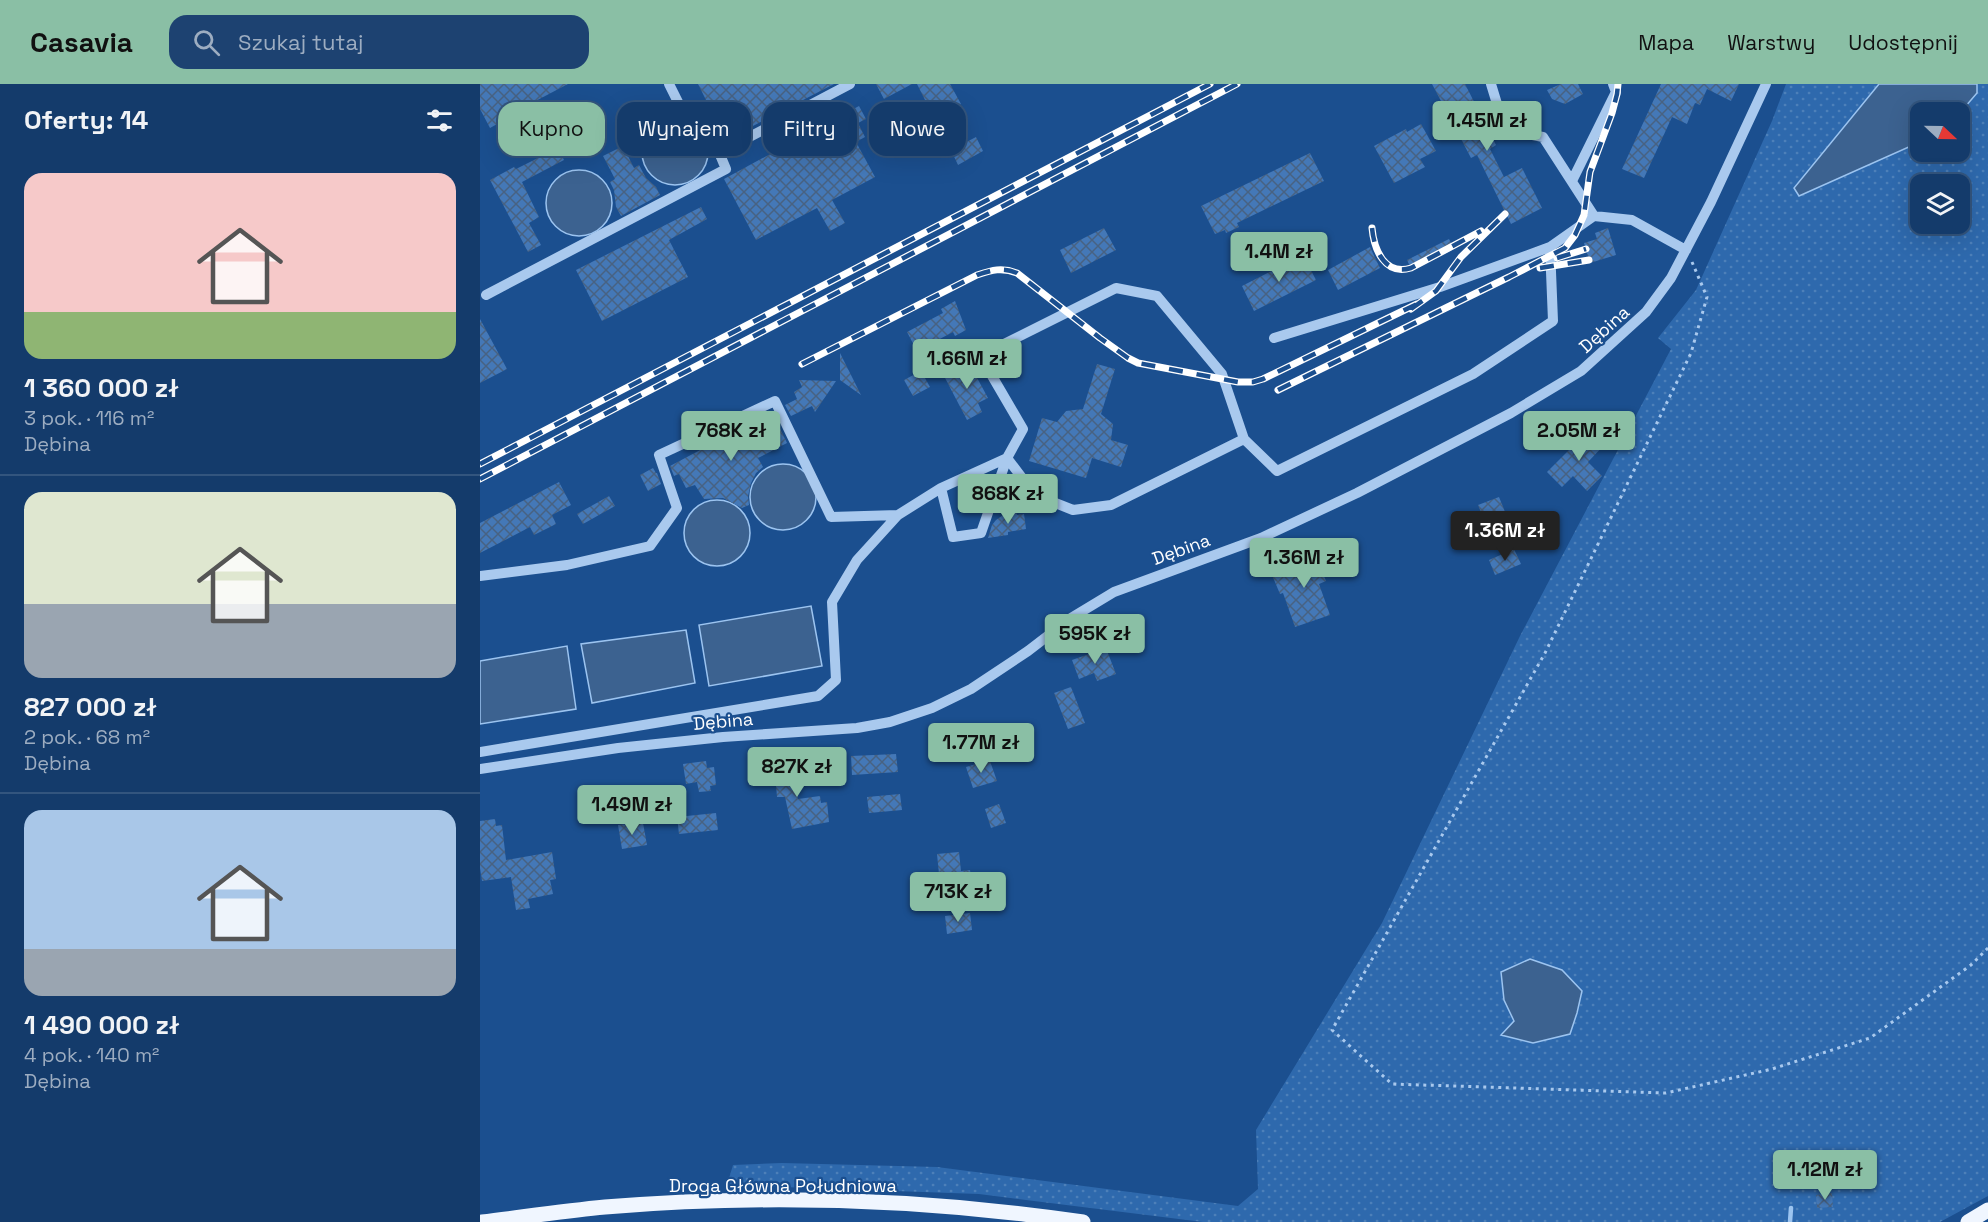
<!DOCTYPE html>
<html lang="pl">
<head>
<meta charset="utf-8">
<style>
	body { margin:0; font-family:"Space Grotesk",sans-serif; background:#1d4271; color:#f1f3f6; height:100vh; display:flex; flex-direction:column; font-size:22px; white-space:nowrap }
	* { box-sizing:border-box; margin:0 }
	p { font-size:20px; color:#9dadc1 }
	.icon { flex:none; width:33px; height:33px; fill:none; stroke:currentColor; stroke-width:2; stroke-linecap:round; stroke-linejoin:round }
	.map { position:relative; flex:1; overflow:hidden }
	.side { display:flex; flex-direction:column; background:#143b6b; width:480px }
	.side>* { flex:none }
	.guide { position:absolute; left:18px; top:18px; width:570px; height:54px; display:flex; gap:12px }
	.needle { width:39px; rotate:112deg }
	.tools { position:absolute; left:1430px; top:18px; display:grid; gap:12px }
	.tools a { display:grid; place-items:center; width:60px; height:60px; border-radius:12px; background:#143b6b; box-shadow:0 6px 24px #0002,0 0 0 2px #33557e; font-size:30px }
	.price { position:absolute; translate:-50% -51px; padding:0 14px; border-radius:6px; background:#8abfa5; color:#111; font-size:20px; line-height:39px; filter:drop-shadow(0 2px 3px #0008) }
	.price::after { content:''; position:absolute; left:50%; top:36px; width:18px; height:14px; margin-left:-9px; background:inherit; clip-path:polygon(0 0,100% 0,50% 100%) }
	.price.on { background:#222; color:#fff }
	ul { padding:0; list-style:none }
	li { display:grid; align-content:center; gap:12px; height:318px; padding:0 24px }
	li+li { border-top:2px solid #33557e }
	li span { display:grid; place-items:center; height:186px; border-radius:18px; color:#555 }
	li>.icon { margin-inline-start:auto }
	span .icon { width:108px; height:108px; fill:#fffc; stroke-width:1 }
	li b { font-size:26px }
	h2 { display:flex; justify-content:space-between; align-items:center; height:72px; padding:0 24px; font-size:26px }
	.tag { padding:0 21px; border-radius:18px; background:#143b6b; box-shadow:0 6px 24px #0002,0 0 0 2px #33557e; font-size:21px; line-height:54px }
	.tag.on { background:#8abfa5; color:#111 }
	header { display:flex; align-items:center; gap:36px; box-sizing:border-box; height:84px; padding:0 30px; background:#8abfa5; color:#111 }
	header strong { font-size:28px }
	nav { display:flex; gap:33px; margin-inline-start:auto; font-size:21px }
	.search { width:420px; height:54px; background:#1d4271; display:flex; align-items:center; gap:15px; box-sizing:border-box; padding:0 21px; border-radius:18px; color:#9dadc1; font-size:22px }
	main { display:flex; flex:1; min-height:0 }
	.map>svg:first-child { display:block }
	.grass { fill:url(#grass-dots); fill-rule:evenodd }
	.water { fill:#3c6290; stroke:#9cc4f0; stroke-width:1.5 }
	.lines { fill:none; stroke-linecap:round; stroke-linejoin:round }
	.stream { stroke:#9cc4f0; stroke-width:4.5 }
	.building { fill:url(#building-cross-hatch) }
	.path { stroke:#a9c9ee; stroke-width:3; stroke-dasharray:3 4.5; stroke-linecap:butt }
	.minor { stroke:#a9c9ee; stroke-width:10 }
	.major { stroke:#f0f6ff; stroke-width:15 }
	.rail-casing { stroke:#fff; stroke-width:7 }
	.rail { stroke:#1b4f8f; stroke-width:4.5; stroke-dasharray:14; stroke-linecap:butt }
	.labels { text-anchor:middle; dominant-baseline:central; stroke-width:4.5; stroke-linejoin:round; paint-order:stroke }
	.street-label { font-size:18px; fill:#fff; stroke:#1b4f8f }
</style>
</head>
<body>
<header>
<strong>Casavia</strong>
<div class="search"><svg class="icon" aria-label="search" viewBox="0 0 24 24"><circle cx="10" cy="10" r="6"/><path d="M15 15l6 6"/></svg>Szukaj tutaj</div>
<nav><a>Mapa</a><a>Warstwy</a><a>Udostępnij</a></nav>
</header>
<main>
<section class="side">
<h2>Oferty: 14<svg class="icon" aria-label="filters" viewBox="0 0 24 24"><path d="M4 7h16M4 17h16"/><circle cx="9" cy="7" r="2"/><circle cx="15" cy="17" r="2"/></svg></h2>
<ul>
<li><span style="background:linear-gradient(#f6c9c9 75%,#8fb573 0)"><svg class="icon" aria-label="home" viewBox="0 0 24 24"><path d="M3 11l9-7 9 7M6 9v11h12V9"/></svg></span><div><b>1 360 000 zł</b><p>3 pok. · 116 m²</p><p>Dębina</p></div></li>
<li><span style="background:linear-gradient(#dfe7d0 60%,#9aa5b1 0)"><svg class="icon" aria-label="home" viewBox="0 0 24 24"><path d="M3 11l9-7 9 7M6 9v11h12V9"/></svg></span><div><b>827 000 zł</b><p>2 pok. · 68 m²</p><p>Dębina</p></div></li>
<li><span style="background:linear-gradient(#a9c7e8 75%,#9aa5b1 0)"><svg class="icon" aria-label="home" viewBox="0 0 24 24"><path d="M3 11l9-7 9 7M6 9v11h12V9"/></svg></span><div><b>1 490 000 zł</b><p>4 pok. · 140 m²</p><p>Dębina</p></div></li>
</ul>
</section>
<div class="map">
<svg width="1508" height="1138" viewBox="0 0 1508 1138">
	<defs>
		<pattern id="grass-dots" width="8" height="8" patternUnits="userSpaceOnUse" patternTransform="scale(1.5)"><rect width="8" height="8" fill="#2e69ad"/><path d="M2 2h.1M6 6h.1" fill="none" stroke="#4d80b9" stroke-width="1.8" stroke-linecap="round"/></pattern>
		<pattern id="building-cross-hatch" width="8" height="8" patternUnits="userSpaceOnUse" patternTransform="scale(1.5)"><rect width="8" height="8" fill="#4478b7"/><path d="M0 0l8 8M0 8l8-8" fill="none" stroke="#486282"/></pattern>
	</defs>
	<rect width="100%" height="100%" fill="#1b4f8f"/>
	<path class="grass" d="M1306,0H1508V1112L1460,1138H723L499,1110L247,1101L253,1081L302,1079L457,1083L758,1122L778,1105L776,1046L902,839L1040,552L1191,265L1178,254L1216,206L1292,37ZM1440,28H1479V68H1440ZM1440,100H1479V140H1440Z"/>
	<path class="water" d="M1399,0H1497V9L1479,30V28H1440V58L1319,112L1314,104Z
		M162 68a33 33 0 1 1 66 0a33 33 0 1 1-66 0Z
		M66 119a33 33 0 1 1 66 0a33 33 0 1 1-66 0Z
		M270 413a33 33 0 1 1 66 0a33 33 0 1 1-66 0Z
		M204 449a33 33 0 1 1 66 0a33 33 0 1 1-66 0Z
		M331,522L342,582L229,602L219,541Z
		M206,546L215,599L112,619L101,560Z
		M87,562L96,625L0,640V577Z
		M1050,875L1082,886L1102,907L1097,929L1090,950L1053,959L1021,951L1034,937L1024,916L1021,888Z"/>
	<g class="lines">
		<path class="stream" d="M1310,1138L1311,1124"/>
	</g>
	<path class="building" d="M0,0H88L27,32L28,34L10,44L0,25Z
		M218,0H354L246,56Z
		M396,0H432L404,15Z
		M437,0H470L481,20L454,34Z
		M952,0H985L1016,61L1010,65L1024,93L1042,84L1062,124L1031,140L997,71L991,74Z
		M1081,0H1098L1103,10L1085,20L1072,15L1067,6Z
		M1181,0H1259L1251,17L1227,5L1220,21L1215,19L1207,40L1192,33L1164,94L1142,85Z
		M379,22L386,35L378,39L385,53L376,58L395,93L352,116L365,139L350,147L337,124L276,156L244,95Z
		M941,40L956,67L940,75L945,83L914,99L894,62L926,45L927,48Z
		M496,53L503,67L478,81L471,66Z
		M143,62L154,84L159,81L166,94L176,103L180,111L141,132L136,123L134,106L130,98L135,95L123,72Z
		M78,64L84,76L42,98L59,133L49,139L61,161L48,168L10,96L34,83L36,85Z
		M830,69L844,97L757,139L759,143L746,149L745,146L735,150L721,122Z
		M221,123L227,135L189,156L208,193L122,237L96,186Z
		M624,144L636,166L591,189L580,166Z
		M1128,144L1136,171L1110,179L1104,159L1117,155L1115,149Z
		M969,155L974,165L932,187L927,176Z
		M890,163L900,184L858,206L848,186Z
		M823,171L836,196L774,227L762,202Z
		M475,217L486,246L475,252L473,248L437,267L427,248L463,229L461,225Z
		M0,235L27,285L0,299Z
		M360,269L381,311L360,296Z
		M489,279L508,314L498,319L502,328L487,336L464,292Z
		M617,280L635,285L621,330L633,340L631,356L648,361L641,383L612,374L606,394L549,377L562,334L577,338L586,327L603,325Z
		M441,287L450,303L433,312L424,296Z
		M319,296L356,297L335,328L332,322L311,332L305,321L317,315L314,308L322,303Z
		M292,328L307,359L278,374L283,383L276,389L271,399L268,412L269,421L262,424L243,414L224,415L215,401L206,404L199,390L194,392L190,382Z
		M1110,345L1125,360L1108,378L1122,392L1107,407L1093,392L1082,403L1067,388Z
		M173,384L176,389H177L181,400L168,407L160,391Z
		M79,398L91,421L72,431L76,440L54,451L50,443L0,469V439Z
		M129,412L135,422L103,440L97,430Z
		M1019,413L1026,430L1016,433L1018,439L1007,443L998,421Z
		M536,427L537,431L544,430L546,445L528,448V451L508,454L512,441L516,436L526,429Z
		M832,462L846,497L839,500L850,531L815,543L803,509L800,510L792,491L821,480L816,468Z
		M1034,465L1041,480L1015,491L1009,476Z
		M626,564L636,590L617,597L614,589L599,595L592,576Z
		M591,603L605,639L588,645L574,609Z
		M416,670L418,688L372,691L371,672Z
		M226,677L227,684L234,683L236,701L230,702L231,707L219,708L217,698L206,700L203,680Z
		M506,677V679L510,677L517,697L493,704L486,683Z
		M309,679V688L314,687L318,715L340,712L341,719L347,718L349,738L312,745L305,713H297L296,701H288L286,681Z
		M144,701L146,719L139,720L140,722L126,725L122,704Z
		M420,710L422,726L389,729L387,713Z
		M519,720L526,739L511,744L505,725Z
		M236,729L238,746L199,750L197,733Z
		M15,735L16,742L22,741L26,776L72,768L76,795L70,796L73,810L48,815L50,824L36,826L31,793L2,797L0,784V737Z
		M155,739L156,741L163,739L167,761L142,765L138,741Z
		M479,768L481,787L490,786L493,806L480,807L478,795L469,796L468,789L459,790L457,770Z
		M490,829L492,846L467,850L465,832Z
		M1352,1109L1353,1123L1337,1124L1336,1111Z"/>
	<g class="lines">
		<path class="path" d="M1212,178L1227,213L1211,269L1065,569L852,946L912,1000L1186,1009L1292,985L1390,954L1491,881L1508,864"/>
		<path class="minor" d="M1011,0L1025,46L1063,53L1114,132L1152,136L1206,166
			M239,69L370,0
			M1092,97L1136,8L1133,0
			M6,211L246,85L223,30L201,24L189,0
			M794,254L960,203L1070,163
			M764,355L742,290L677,212L636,204L514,265L508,285L543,345L527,374L555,411L593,426L631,421L764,355L797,387L993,290L1073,237L1070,163L1114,132
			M461,404L473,453L501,449L527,374
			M0,492L87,481L170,462L197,424L179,371L295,317L351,433L418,431
			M0,668L338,612L356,596L352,518L377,476L418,431L461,404L527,374
			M0,685L138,664L243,653L377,644L410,638L452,624L491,605L548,567L591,534L634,508L781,454L877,409L1031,329L1101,287L1166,228L1191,194L1231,118L1286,0"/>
		<path class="major" d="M2,1138C43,1133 84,1127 125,1123C283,1110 446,1115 603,1138
			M1488,1138L1508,1126"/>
		<defs>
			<path id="rail" d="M892,144C894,166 905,192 931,184L1001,147
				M1077,174L1106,165
				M1060,184L1109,176
				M931,225L956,207L981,173L1025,130
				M322,280L497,191C512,186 522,183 537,189L620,254L648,274L658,279L758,298H773L783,295L937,220
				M798,306L1029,193L1085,164L1095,151L1104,131L1110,88L1132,29L1137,10L1138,0
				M0,380L730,0
				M0,395L757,0"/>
		</defs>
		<use href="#rail" class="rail-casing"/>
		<use href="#rail" class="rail"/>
	</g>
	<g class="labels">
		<g class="street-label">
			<text transform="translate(1124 245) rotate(-42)">Dębina</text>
			<text transform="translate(701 465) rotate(-20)">Dębina</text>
			<text transform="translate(243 637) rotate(-5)">Dębina</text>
			<text x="303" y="1101">Droga Główna Południowa</text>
		</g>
	</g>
</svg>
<div class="tools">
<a><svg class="needle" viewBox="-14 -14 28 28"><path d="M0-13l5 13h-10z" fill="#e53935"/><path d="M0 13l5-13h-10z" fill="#9dadc1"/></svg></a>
<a><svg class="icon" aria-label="layers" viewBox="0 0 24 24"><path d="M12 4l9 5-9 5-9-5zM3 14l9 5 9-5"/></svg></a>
</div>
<b class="price" style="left:1007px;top:68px">1.45M zł</b>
<b class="price" style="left:799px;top:199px">1.4M zł</b>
<b class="price" style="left:487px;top:306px">1.66M zł</b>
<b class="price" style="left:251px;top:378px">768K zł</b>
<b class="price" style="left:1099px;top:378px">2.05M zł</b>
<b class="price" style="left:528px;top:441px">868K zł</b>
<b class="price on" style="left:1025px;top:478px">1.36M zł</b>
<b class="price" style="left:824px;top:505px">1.36M zł</b>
<b class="price" style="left:615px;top:581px">595K zł</b>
<b class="price" style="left:501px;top:690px">1.77M zł</b>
<b class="price" style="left:317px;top:714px">827K zł</b>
<b class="price" style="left:152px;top:752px">1.49M zł</b>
<b class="price" style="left:478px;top:839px">713K zł</b>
<b class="price" style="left:1345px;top:1117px">1.12M zł</b>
<div class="guide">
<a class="tag on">Kupno</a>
<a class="tag">Wynajem</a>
<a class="tag">Filtry</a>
<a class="tag">Nowe</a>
</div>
</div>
</main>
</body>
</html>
